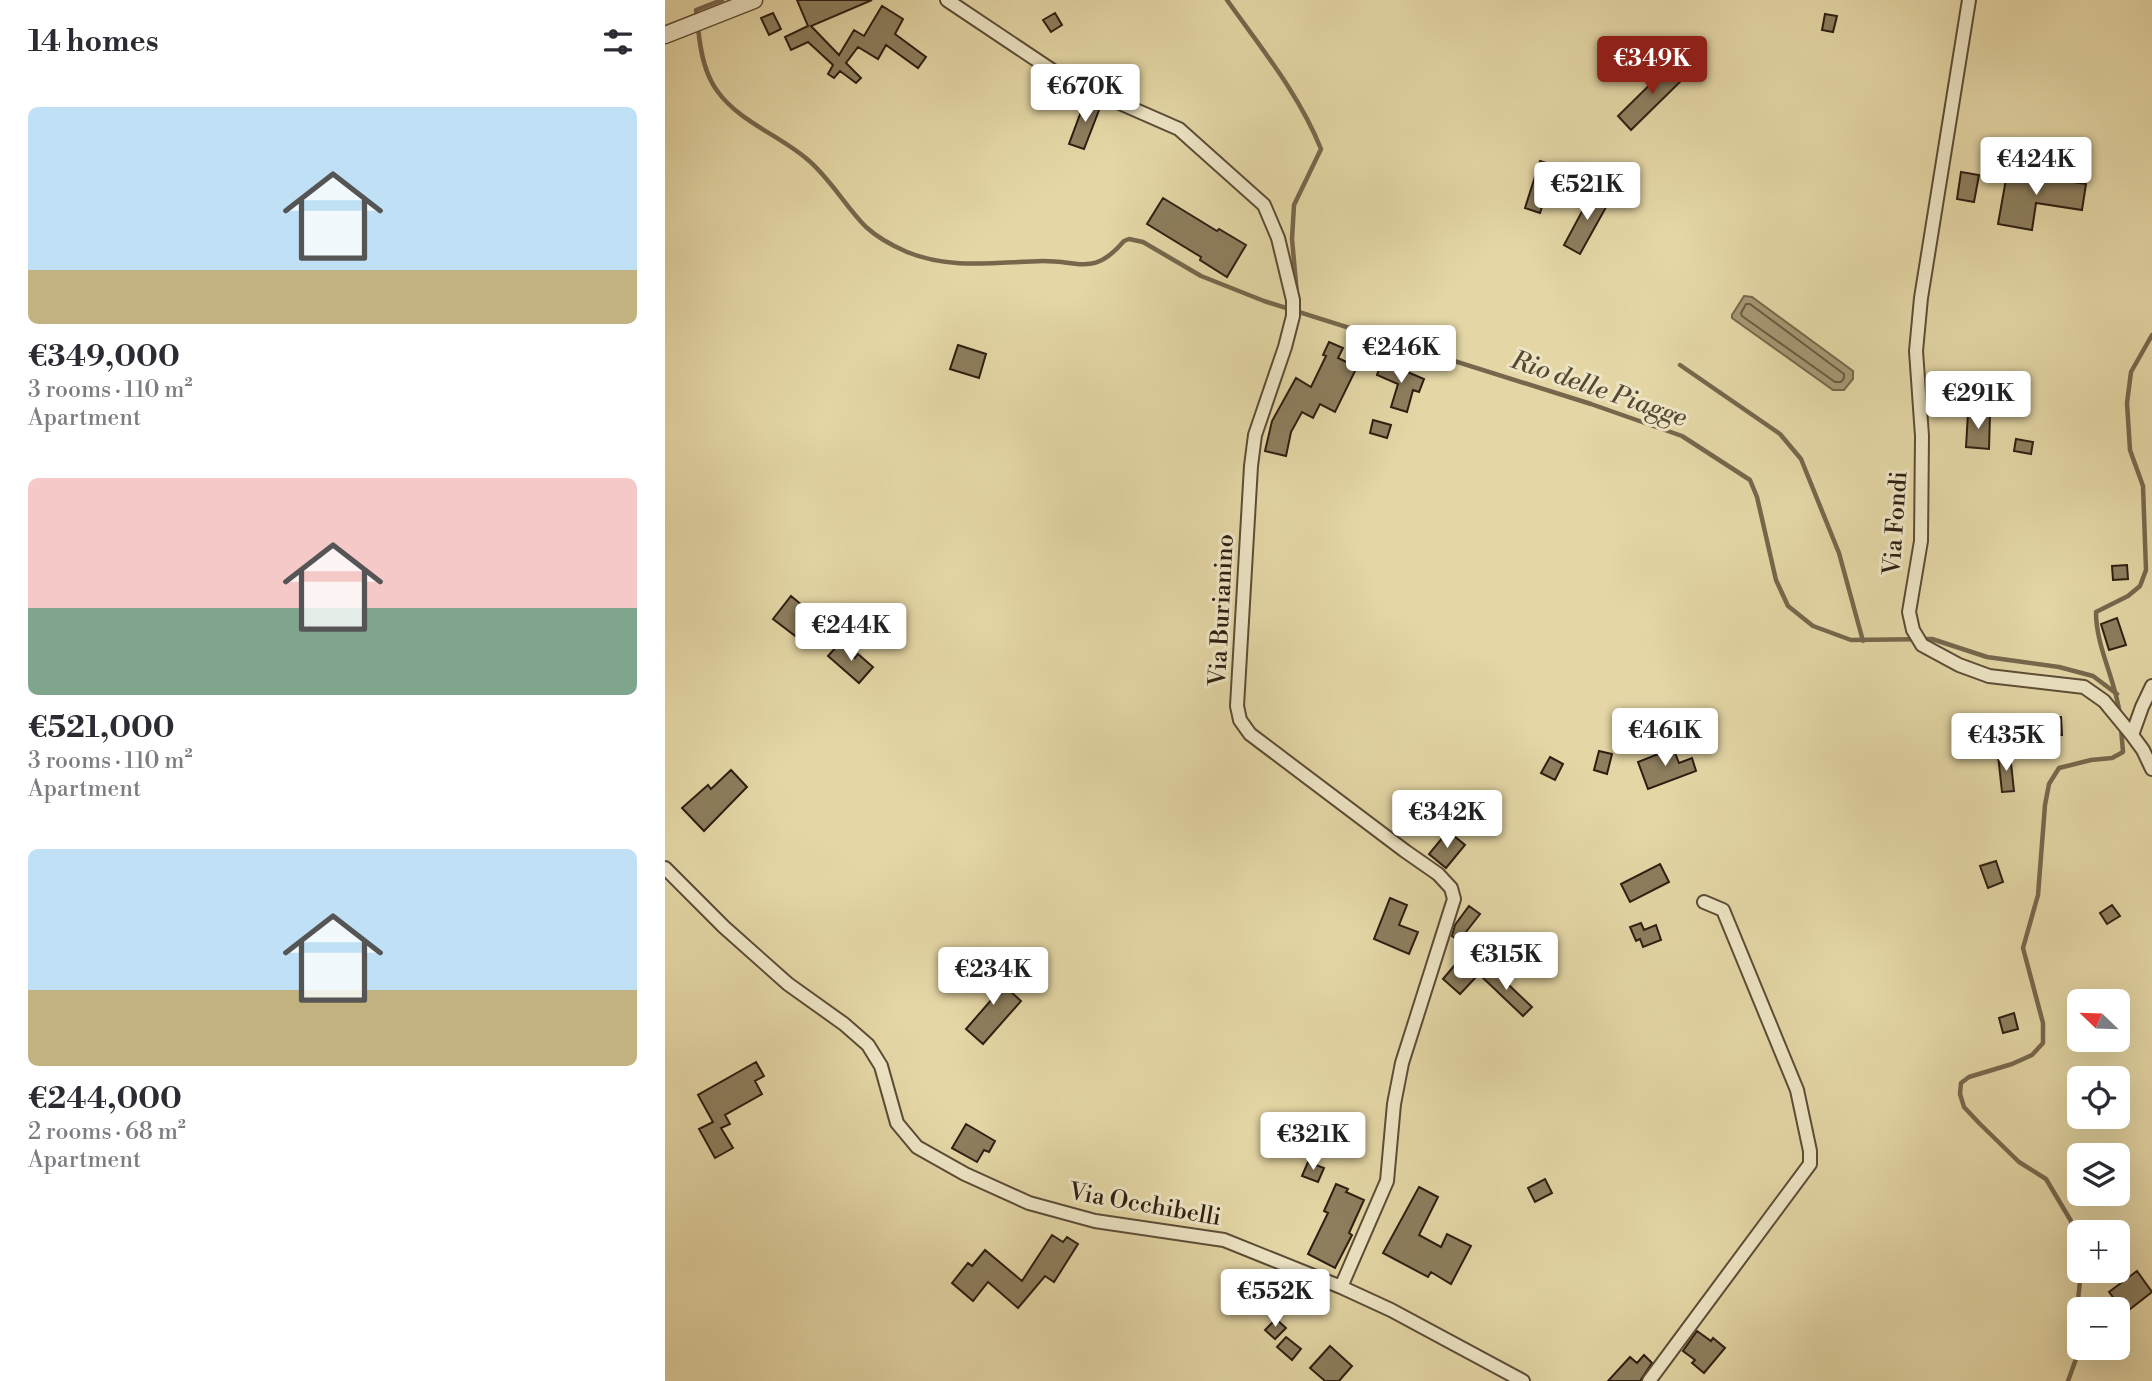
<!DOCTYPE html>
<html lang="en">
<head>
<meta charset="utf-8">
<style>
	body { margin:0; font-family:"Libre Bodoni",serif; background:#f7f7f7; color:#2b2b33; height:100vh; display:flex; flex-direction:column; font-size:26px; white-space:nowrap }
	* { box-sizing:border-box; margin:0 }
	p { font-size:23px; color:#7c7c81 }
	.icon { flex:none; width:38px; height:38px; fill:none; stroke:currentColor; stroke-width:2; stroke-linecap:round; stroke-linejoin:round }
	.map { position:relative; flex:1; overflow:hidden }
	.details { display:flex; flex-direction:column; background:#fff; width:665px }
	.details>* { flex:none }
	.needle { width:46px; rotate:293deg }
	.tools { position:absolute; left:1402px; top:989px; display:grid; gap:14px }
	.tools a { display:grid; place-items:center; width:63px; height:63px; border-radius:10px; background:#fff; box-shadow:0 7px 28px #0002; font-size:35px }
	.price { position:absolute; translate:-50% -60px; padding:0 16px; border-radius:7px; background:#fff; color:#222; font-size:23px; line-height:46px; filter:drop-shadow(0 2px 4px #0008) }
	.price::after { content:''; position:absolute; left:50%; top:42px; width:21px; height:16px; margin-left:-10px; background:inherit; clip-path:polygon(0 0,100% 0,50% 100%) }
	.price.current { background:#8f2418; color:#fff }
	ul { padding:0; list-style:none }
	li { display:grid; align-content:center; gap:14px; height:371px; padding:0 28px }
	li span { display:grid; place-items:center; height:217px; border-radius:10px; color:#555 }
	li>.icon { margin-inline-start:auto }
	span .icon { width:126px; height:126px; fill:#fffc; stroke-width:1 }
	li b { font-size:30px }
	h2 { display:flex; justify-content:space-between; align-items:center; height:84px; padding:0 28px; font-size:30px }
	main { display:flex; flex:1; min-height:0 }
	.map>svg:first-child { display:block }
	.water { fill:#a69773; stroke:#76674c; stroke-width:2 }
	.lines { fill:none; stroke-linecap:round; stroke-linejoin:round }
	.shore { stroke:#6a5a42; stroke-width:2 }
	.stream { stroke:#76674c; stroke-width:4.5 }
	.building { fill:#8d7e5e; stroke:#2e1e11; stroke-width:2 }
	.minor-casing { stroke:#5c4c36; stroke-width:16 }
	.tertiary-casing { stroke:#5c4c36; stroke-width:19 }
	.minor { stroke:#ede4c4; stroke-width:12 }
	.tertiary { stroke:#ede4c4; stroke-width:16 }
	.labels { text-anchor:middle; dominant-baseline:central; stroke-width:6; stroke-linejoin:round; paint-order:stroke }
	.street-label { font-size:24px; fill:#2e1e11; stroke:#ede4c4 }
	.water-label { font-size:26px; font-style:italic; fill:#584833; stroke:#ede4c4 }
</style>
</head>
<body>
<main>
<section class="details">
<h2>14 homes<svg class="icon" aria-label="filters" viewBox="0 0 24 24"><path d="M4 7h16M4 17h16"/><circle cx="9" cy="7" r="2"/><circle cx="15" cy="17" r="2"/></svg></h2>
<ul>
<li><span style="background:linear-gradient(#bfe0f5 75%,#c2b280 0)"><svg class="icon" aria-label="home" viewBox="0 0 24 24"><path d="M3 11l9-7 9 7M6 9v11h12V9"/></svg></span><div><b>€349,000</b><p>3 rooms · 110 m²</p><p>Apartment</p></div></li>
<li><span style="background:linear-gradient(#f6c9c9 60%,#7fa58c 0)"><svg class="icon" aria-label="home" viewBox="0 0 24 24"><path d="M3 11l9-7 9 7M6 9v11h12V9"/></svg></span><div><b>€521,000</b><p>3 rooms · 110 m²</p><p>Apartment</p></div></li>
<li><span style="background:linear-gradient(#bfe0f5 65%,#c2b280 0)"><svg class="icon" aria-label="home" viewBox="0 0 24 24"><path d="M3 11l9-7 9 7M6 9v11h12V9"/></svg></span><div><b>€244,000</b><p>2 rooms · 68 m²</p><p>Apartment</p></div></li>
</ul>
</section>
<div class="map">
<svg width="1487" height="1381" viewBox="0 0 1487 1381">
	<rect width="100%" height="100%" fill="#e4d6a5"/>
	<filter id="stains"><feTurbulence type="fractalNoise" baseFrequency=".00286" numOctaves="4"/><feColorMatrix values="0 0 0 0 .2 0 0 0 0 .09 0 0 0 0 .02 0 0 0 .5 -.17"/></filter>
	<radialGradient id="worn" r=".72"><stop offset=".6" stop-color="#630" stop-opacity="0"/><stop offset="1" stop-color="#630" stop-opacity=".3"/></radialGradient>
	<path class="water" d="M1079,296L1087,297L1188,371V379L1179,390H1168L1067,318V315Z"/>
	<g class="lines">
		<path class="shore" d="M1081,304H1085L1179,374V378L1176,382H1170L1077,316L1076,313Z"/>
		<path class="stream" d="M562,0C596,48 634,94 656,149L629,205L627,239L632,294
			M32,18L31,10L57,0
			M33,27C35,49 39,74 53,92C75,122 114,135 142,159C165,178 180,206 201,227C212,237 228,246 242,252C286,270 331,262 378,261C417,261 429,276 459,241L464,239L478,242L536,276L599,301L926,404L1017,436L1085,480L1092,497L1111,580L1123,606L1148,626L1186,640L1267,639L1322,657L1394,667L1428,676L1452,694
			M1015,365L1115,434L1136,459L1174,553L1198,641
			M1455,716C1451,680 1431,648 1431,612L1463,596L1475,586L1481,570L1478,486L1465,450L1462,403L1466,372L1487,335
			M1420,1309L1413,1300L1415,1281L1406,1221L1381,1179L1354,1162L1314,1123L1299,1107L1295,1094L1296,1083L1304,1077L1347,1064L1367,1055L1378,1043V1023L1358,948L1373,895L1380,805L1384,784L1394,768L1426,760L1447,758L1458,752L1456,728
			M1403,1381L1415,1348"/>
	</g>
	<path class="building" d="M132,0H207L146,26L174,55L189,30L199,36L217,6L238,19L230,34L261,57L253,68L221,45L213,59L193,47L181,63L196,78L191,83L175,71L169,78L163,74L168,65L143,42L126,50L120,37L143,26Z
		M108,13L116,29L104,35L96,18Z
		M390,13L397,25L386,32L378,20Z
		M1160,14L1172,16L1168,32L1157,30Z
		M1008,62L1021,76L966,130L953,116Z
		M421,98L436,105L419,149L404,144Z
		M875,161L890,166L875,213L860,208Z
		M1343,168L1376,174L1375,177L1421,184L1417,210L1371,203L1367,230L1333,224Z
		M1296,172L1314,175L1309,202L1292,199Z
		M928,191L945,200L915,254L899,245Z
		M498,198L552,231L554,229L581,245L562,277L535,260L536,257L482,224Z
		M664,342L678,348L673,358L692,367L670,412L655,404L648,418L637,412L626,432L621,456L600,451L607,421L631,378L646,387L661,356L658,355Z
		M293,345L321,354L314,378L285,369Z
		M717,361L759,379L754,392L748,390L742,412L726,407L733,384L712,375Z
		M1303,413L1325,414L1324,449L1301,447Z
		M708,420L726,425L722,438L705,433Z
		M1351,439L1368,442L1366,454L1349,451Z
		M1462,565L1463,579L1448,580L1447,566Z
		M126,596L150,616L133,638L108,619Z
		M1452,618L1461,645L1444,650L1436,624Z
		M174,644L190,658L193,654L208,667L194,683L163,656Z
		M1396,717L1397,735L1350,737V720Z
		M1008,748L1014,763L1027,758L1031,771L983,789L973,762Z
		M934,751L947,754L942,774L929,770Z
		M1345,754L1349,791L1337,792L1333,755Z
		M885,757L898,764L890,780L876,773Z
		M66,770L82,787L39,831L17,808L43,785L46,789Z
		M783,831L800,845L781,868L764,854Z
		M1331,861L1338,882L1323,888L1315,866Z
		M995,864L1004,882L965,902L956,884Z
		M725,898L742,905L734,925L753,932L744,954L709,939Z
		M1447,905L1455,916L1442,924L1435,913Z
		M804,906L815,914L794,941L787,936L790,925Z
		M976,923L979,930L991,925L996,940L978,947L975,939L971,941L965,927Z
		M794,960L812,976L795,994L778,979Z
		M825,967L867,1007L858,1016L816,976Z
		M321,969L356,1001L318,1044L301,1029L328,998L310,981Z
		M1349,1013L1353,1029L1338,1033L1334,1018Z
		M91,1062L99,1076L90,1081L97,1094L60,1115L65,1124L56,1128L68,1148L50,1158L34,1129L48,1122L33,1095Z
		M301,1124L330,1141L324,1152L319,1150L312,1162L287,1148Z
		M643,1162L659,1168L653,1182L637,1176Z
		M880,1179L887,1193L870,1202L863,1188Z
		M671,1184L683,1189L681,1192L699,1200L684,1233L687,1235L670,1268L643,1254L663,1213L659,1211Z
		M754,1187L773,1197L754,1235L776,1247L782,1234L806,1246L786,1284L766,1272L763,1277L718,1253Z
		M387,1235L398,1242L402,1237L413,1244L389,1282L380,1276L353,1308L323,1282L308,1301L287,1283L303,1263L307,1266L320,1250L357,1281Z
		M1472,1271L1487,1292L1460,1313L1444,1292Z
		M611,1319L621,1328L610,1339L600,1330Z
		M1032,1331L1046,1341L1048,1338L1060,1348L1039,1373L1027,1363L1030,1360L1018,1351Z
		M621,1337L636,1349L627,1360L612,1347Z
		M665,1346L687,1366L674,1381H660L645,1368Z
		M979,1355L987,1363L975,1381H943L965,1357L972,1363Z"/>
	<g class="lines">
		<defs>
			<path id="minor" d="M282,0L400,79L514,129L599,205L613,238L628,300V316L620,347L590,435L586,466L572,706L575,720L585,734L740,851L773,874L786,888L789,899L737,1063L729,1104L722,1181L676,1287
				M1304,0L1256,298L1251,351L1257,436L1256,541L1244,612L1248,630L1257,645L1294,665L1324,676L1419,687L1439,701L1467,735
				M1487,686L1477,707L1467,735L1478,750L1487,769
				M0,868L59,927L123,984L179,1024L203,1045L216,1066L232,1123L252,1147L300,1174L364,1203L430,1221L559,1240L676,1287L726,1310L858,1381
				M984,1381L1145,1164V1151L1132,1090L1058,910L1039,902"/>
			<path id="tertiary" d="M0,35L89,0"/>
		</defs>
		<use href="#minor" class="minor-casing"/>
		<use href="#tertiary" class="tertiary-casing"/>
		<use href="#minor" class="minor"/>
		<use href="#tertiary" class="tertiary"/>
	</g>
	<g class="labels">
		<g class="street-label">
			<text transform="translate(1231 523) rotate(-86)">Via Fondi</text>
			<text transform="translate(557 610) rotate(-87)">Via Burianino</text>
			<text transform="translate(480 1205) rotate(10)">Via Occhibelli</text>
		</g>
		<g class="water-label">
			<text transform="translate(934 389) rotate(19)">Rio delle Piagge</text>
		</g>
	</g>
	<rect width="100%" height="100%" filter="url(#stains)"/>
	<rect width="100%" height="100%" fill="url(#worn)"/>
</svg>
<div class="tools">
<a><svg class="needle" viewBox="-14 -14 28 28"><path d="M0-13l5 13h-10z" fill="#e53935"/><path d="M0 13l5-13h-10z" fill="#7c7c81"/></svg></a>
<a><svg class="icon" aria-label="locate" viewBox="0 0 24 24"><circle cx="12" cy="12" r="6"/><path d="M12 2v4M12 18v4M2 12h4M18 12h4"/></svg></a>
<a><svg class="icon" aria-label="layers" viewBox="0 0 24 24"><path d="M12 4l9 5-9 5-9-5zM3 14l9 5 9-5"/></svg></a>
<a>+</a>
<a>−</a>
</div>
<b class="price current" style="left:987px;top:96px">€349K</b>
<b class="price" style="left:420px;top:124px">€670K</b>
<b class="price" style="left:1371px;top:197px">€424K</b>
<b class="price" style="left:922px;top:222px">€521K</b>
<b class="price" style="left:736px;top:385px">€246K</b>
<b class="price" style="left:1313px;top:431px">€291K</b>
<b class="price" style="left:186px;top:663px">€244K</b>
<b class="price" style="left:1000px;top:768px">€461K</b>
<b class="price" style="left:1341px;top:773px">€435K</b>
<b class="price" style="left:782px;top:850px">€342K</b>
<b class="price" style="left:841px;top:992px">€315K</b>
<b class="price" style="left:328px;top:1007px">€234K</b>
<b class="price" style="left:648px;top:1172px">€321K</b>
<b class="price" style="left:610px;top:1329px">€552K</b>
</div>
</main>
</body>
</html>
